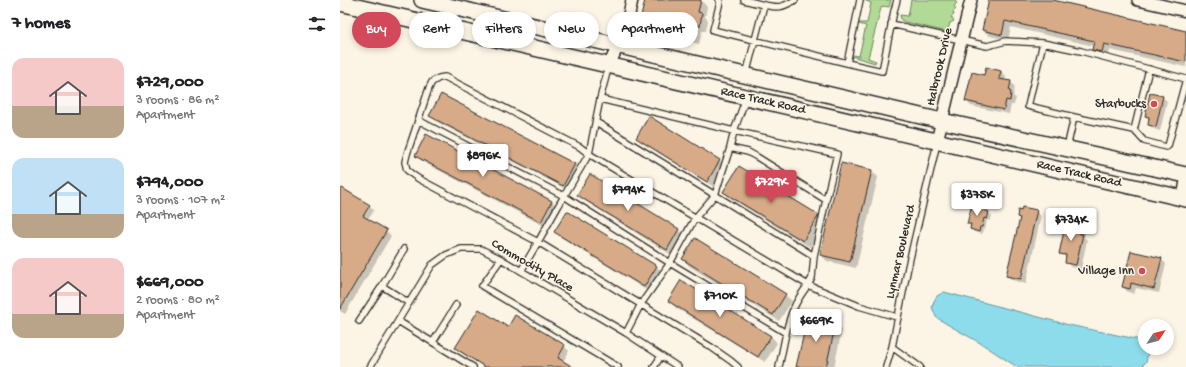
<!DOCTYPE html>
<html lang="en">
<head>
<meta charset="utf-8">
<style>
	body { margin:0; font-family:"Gochi Hand",sans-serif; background:#f2f2f2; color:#202124; height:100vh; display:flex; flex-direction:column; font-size:15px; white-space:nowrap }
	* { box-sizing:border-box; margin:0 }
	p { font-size:13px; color:#757577 }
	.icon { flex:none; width:22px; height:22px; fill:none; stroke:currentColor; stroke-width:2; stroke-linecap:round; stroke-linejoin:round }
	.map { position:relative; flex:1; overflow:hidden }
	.details { display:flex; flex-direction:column; background:#fff; width:340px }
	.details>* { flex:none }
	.hud { position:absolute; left:12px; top:12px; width:380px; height:36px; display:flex; gap:8px }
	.needle { width:26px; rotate:54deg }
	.fabs { position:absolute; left:798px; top:319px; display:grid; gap:8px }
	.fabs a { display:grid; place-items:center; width:36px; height:36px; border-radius:50%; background:#fff; box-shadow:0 2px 6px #0003; font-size:20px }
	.price { position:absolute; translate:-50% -34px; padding:0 9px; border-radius:4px; background:#fff; color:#222; font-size:13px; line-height:26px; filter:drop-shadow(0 1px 2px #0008) }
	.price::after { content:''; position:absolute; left:50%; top:24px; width:12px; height:9px; margin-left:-6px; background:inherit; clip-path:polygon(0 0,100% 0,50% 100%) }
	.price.active { background:#d1495b; color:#fff }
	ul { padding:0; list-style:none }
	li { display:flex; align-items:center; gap:12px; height:100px; padding:0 12px }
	li span { display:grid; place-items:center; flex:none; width:112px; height:80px; border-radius:12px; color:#555 }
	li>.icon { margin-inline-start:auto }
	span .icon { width:48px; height:48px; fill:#fffc; stroke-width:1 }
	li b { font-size:17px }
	h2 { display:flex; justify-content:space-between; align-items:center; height:48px; padding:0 12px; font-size:17px }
	.tag { padding:0 14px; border-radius:18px; background:#fff; box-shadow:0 2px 6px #0003; font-size:14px; line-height:36px }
	.tag.active { background:#d1495b; color:#fff }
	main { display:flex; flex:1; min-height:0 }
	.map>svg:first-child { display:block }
	.green { fill:#b0da96; stroke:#6e8260 }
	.water { fill:#8ddceb; stroke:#66959e }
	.shadow { fill:#0003 }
	.building { fill:#d7ab88; stroke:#2b2b2b }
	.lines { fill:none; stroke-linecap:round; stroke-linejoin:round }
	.lane-casing { stroke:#2b2b2b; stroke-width:8 }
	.street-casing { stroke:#2b2b2b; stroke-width:14 }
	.secondary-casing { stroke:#2b2b2b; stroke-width:18 }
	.lane { stroke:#fcf5e5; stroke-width:5.5 }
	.street { stroke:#fcf5e5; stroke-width:11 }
	.secondary { stroke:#fcf5e5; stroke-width:15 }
	.poi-dot { fill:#d1495b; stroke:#fcf5e5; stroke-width:1.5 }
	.labels { text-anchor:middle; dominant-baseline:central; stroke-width:3; stroke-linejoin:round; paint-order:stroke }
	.street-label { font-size:13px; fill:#2b2b2b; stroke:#fcf5e5 }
	.poi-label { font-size:13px; fill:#2b2b2b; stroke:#fcf5e5; text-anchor:end }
</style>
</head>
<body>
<main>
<section class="details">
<h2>7 homes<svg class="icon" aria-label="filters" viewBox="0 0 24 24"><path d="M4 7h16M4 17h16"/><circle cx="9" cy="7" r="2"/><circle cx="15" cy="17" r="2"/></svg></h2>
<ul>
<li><span style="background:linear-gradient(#f6c9c9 60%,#b9a48a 0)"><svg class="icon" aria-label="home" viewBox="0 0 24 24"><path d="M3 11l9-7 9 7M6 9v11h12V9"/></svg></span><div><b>$729,000</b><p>3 rooms · 86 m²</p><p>Apartment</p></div></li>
<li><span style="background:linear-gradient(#bfe0f5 70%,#b9a48a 0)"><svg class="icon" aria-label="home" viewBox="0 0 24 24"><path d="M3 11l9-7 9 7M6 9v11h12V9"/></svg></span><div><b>$794,000</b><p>3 rooms · 107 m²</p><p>Apartment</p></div></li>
<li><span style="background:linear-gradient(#f6c9c9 70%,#b9a48a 0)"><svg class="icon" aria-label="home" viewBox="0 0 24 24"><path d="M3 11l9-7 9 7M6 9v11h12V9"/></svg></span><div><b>$669,000</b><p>2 rooms · 80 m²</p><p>Apartment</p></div></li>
</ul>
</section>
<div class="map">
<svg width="846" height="367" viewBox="0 0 846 367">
	<rect width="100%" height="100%" fill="#fcf5e5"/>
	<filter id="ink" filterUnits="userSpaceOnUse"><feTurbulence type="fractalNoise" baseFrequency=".025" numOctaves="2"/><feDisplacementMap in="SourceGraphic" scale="8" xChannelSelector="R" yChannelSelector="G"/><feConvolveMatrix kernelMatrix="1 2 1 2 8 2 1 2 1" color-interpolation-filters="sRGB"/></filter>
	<g filter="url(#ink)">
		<path class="green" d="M524,0H551L549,7L543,6L541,8L528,58L536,61L535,63L511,56L513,55L519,56L526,26L519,24V23H527L531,3Z
			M571,0H616L615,1L617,3L614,6L616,9L613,12L614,15L611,17L614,21L610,23L607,32L565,22L561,20L560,15L568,16Z"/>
		<path class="water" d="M604,292L729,325L801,340L805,343V348H809L806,362L801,367H677L642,344L605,323L596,317L592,307L594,301L597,296Z"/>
		<path class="shadow" d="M304,0H361L367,7L365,17L368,20L366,31H362L359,44L306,32L300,25L305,1Z
			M650,0H708L846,32V67L770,50L768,57L760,56L753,49L754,46L671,27L668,40L650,36L643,30Z
			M661,71L666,76L665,81L671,82L675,87L673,96L676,98L674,105H671L669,114L631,106L626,101L645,76Z
			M822,97L827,101L820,131L814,129L809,124L810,120L806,116Z
			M91,115L234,164L241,171L230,191L97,122Z
			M310,118L380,161L386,167L374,187L304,144L297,138Z
			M76,156L212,201L218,208L208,228L83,162Z
			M399,167L478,216L485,222L470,247L390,198L384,192Z
			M531,171L538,177L516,268L487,261L481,255Z
			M250,176L339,230L345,236L333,256L245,201L238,195Z
			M0,193L29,206L34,210L28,220L46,231L51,236L5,314L0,311Z
			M644,207L649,211L648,213L652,216L650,221L647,220L645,230L643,229L642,234L634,232L631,229L632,227L628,223Z
			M696,211L701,216L686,284L672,280L667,276L680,220L678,217Z
			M741,226L746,230L744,237L747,240L741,269L731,267L726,262L727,258L720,253Z
			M216,232L316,266L323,273L311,293L222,238Z
			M343,259L445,295L452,301L439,321L349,266Z
			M821,259L826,264L819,293L796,288L794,294L788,292L783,287Z
			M329,301L431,336L437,343L425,362L336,308Z
			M175,316L224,346L229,351L223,362L231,367H144L121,353L116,348L168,328Z
			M469,318L496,324L502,330L494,367H457Z"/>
		<path class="building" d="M305,0H361L358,12L362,13L360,26L355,25L352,38L299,25Z
			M649,0H713L846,31V62L764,44L762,52L752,50L754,41L665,21L662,35L642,30Z
			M646,67L661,71L659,79L671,81L669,91L671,92L670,101L666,100L664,110L625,101L632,72L644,75Z
			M810,93L823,96L816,127L808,125L809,117L805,116Z
			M101,94L235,164L223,186L89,116Z
			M309,116L380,160L367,182L296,138Z
			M86,134L212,201L201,222L75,156Z
			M501,163L532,170L510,262L480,255Z
			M399,166L479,215L463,241L383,192Z
			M250,174L339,229L327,250L237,195Z
			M2,188L30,205L23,216L47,230L0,309V191Z
			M632,204L638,205V204L643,205V206L646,207L645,211L649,212L647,219L644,218L642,227H640L639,232L630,229L631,224H627Z
			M682,207L697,210L681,279L666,276L680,218L677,217L678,210L681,211Z
			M227,211L317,266L304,287L214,232Z
			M726,221L742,225L740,234H743L736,265L725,263L726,255L719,254Z
			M355,238L446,294L433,315L342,259Z
			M791,251L822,258L814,289L791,283L790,289L782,287Z
			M341,280L431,336L418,357L328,301Z
			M139,309L168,327L175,315L225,345L218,358L233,367H145L115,348Z
			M468,316L496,323L486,367H456Z"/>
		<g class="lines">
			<defs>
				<path id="lane" d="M379,0L380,2L373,30L507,63L520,0
					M404,0L424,5
					M551,24L647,46L666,41L703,43
					M507,63L542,71L554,11L557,0
					M406,75L424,5C438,8 442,8 455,0
					M406,98L394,131L497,154L486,200
					M260,99L394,131L390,148
					M734,117L794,130L804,141L826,147L828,146L846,79
					M78,120L224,196L330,263L446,333C451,312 455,302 468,285L249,154L240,147L105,77L99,78L92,82L89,88L67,154L65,162L67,170L73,175L79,179L198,242L224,196L249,154L260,99L269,65
					M256,122L375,195L390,148L408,152L417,157L486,200L474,256
					M794,130L809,69
					M727,148L734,117L688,106L703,43L741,51L846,79
					M64,249L42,286L69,303
					M161,259L142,286L278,367
					M181,271L198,242L371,347L391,361L398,367
					M19,321L42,286
					M58,321L133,367
					M286,333L301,304L330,263L355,218L375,195L474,256L472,278L468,285L519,306L557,317
					M93,342L116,305
					M552,347L580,367
					M30,367L92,265L106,255L121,249H141L161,259L286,333L338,367
					M314,367L321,356
					M439,367L446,333
					M546,367L552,347L568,267L597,143"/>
				<path id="street" d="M798,0L846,11
					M269,65L286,29L292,0
					M597,141L631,0
					M843,198L846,181"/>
				<path id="secondary" d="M82,0L602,121L846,175
					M0,3L846,199"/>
			</defs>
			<use href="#lane" class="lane-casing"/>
			<use href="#street" class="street-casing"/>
			<use href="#secondary" class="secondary-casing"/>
			<use href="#lane" class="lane"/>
			<use href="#street" class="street"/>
			<use href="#secondary" class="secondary"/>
		</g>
	</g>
	<g class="poi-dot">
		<circle cx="814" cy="104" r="4"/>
		<circle cx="802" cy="271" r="4"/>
	</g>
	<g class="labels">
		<g class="street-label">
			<text transform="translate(600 67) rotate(-77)">Halbrook Drive</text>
			<text transform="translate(423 101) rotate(13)">Race Track Road</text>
			<text transform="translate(739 174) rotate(13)">Race Track Road</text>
			<text transform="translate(561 252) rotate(-77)">Lynmar Boulevard</text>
			<text transform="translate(192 266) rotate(30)">Commodity Place</text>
		</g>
		<g class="poi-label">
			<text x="806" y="104">Starbucks</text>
			<text x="794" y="271">Village Inn</text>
		</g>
	</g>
</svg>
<div class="fabs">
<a><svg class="needle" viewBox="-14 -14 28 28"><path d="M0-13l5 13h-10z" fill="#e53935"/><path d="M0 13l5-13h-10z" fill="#757577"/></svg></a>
</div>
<b class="price" style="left:143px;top:178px">$896K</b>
<b class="price active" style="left:431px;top:204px">$729K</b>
<b class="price" style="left:288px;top:212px">$794K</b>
<b class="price" style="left:637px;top:217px">$375K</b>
<b class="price" style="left:731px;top:242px">$734K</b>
<b class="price" style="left:380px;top:318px">$710K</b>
<b class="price" style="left:476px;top:343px">$669K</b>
<div class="hud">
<a class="tag active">Buy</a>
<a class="tag">Rent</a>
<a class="tag">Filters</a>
<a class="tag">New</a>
<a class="tag">Apartment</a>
</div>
</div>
</main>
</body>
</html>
